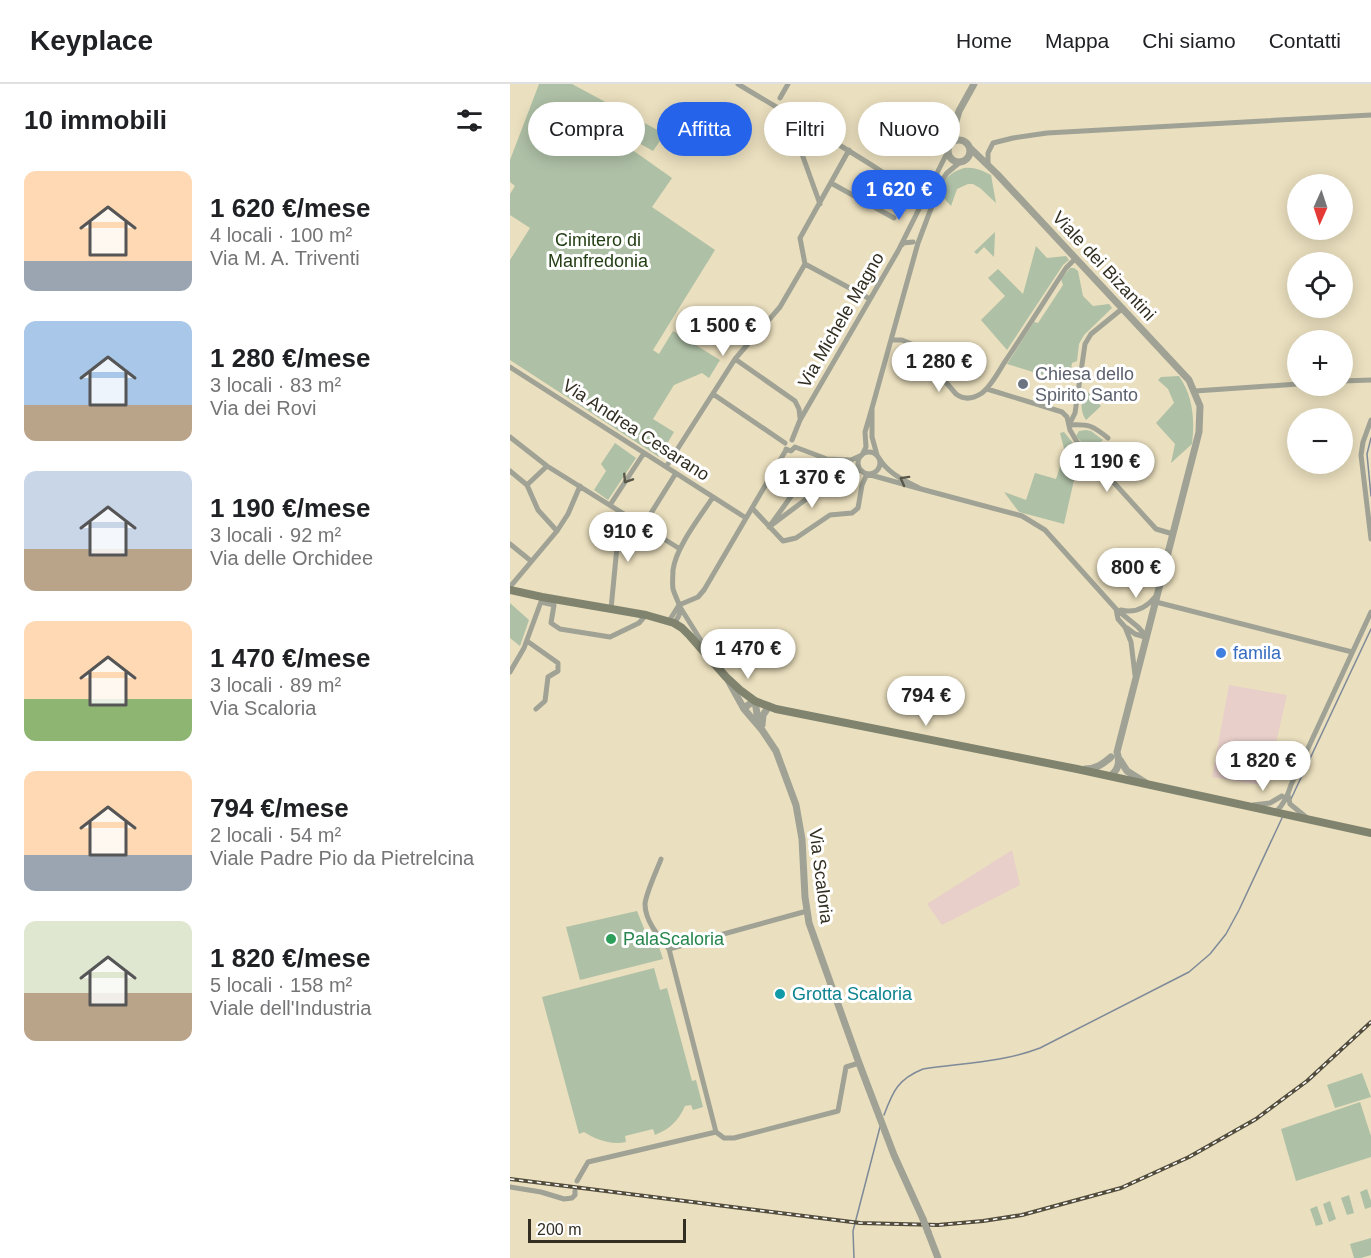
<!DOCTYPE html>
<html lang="it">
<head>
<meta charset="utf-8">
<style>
	body { margin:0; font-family:Helvetica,sans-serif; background:#f6f6f6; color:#202124; height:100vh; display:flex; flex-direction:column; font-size:22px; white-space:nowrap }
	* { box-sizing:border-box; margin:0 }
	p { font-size:20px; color:#757577 }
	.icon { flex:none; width:33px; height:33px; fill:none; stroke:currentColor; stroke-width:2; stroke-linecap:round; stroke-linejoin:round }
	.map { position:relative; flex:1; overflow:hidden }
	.panel { display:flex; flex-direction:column; background:#fff; width:510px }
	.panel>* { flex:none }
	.banner { position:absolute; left:18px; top:18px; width:570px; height:54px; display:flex; gap:12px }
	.needle { width:39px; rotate:183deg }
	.buttons { position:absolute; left:777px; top:90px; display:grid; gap:12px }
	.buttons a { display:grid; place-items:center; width:66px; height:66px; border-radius:50%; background:#fff; box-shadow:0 3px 15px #0003; font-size:30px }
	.scale { position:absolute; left:18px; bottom:15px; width:158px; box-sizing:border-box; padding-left:6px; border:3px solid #322e21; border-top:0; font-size:16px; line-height:21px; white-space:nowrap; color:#322e21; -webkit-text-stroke:4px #fff; paint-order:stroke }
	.price { position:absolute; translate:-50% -51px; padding:0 14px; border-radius:21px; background:#fff; color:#222; font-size:20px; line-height:39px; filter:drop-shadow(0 2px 3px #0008) }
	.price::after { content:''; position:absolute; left:50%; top:36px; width:18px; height:14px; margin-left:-9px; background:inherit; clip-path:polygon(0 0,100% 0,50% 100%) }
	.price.current { background:#2563eb; color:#fff }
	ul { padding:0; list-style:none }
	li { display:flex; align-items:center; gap:18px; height:150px; padding:0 24px }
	li span { display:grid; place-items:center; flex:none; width:168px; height:120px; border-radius:12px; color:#555 }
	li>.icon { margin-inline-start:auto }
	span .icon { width:72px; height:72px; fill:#fffc; stroke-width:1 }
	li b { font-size:26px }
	h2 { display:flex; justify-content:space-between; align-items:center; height:72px; padding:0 24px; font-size:26px }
	.tag { padding:0 21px; border-radius:27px; background:#fff; box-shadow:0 3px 15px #0003; font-size:21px; line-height:54px }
	.tag.current { background:#2563eb; color:#fff }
	header { display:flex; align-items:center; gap:36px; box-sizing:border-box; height:84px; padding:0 30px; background:#fff; border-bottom:2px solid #e0e0e0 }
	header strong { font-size:28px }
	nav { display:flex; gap:33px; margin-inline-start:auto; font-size:21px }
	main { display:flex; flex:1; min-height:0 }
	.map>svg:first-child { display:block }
	.industrial { fill:#e8cfca }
	.green { fill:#aec0a6 }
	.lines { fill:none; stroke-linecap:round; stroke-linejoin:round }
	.stream { stroke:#7e8a99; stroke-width:1.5 }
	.minor { stroke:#9fa294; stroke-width:5 }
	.tertiary { stroke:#9fa294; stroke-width:7 }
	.secondary { stroke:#80846f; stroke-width:8 }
	.rail-casing { stroke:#524c3c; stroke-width:4 }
	.rail { stroke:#fff; stroke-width:1.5; stroke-dasharray:4.5; stroke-linecap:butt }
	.tertiary-bridge { stroke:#9fa294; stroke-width:7 }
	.oneway { stroke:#585749 }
	.worship-dot { fill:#6b7280; stroke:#fff; stroke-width:2 }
	.shop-dot { fill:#3f7fe0; stroke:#fff; stroke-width:2 }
	.leisure-dot { fill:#2e9e5b; stroke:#fff; stroke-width:2 }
	.culture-dot { fill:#0f9aa8; stroke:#fff; stroke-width:2 }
	.labels { text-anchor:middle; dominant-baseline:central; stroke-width:6; stroke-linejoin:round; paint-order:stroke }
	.park-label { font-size:18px; fill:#243e14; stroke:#fff }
	.street-label { font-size:18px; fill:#322e21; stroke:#fff }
	.worship-label { font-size:18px; fill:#5b616d; stroke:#fff; text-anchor:start }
	.shop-label { font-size:18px; fill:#366cbe; stroke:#fff; text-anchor:start }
	.leisure-label { font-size:18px; fill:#27864d; stroke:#fff; text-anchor:start }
	.culture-label { font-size:18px; fill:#0d838f; stroke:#fff; text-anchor:start }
</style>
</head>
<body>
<header>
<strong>Keyplace</strong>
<nav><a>Home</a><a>Mappa</a><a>Chi siamo</a><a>Contatti</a></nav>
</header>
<main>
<section class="panel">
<h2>10 immobili<svg class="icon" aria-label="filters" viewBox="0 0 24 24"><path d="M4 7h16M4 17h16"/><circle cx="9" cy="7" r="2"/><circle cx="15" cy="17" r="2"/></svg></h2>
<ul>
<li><span style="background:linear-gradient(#ffd9b3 75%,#9aa5b1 0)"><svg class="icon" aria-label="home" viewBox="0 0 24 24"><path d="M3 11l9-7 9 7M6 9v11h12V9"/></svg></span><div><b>1 620 €/mese</b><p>4 locali · 100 m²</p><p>Via M. A. Triventi</p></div></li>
<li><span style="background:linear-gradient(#a9c7e8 70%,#b9a48a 0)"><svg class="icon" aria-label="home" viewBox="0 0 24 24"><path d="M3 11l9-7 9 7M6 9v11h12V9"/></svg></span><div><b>1 280 €/mese</b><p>3 locali · 83 m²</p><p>Via dei Rovi</p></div></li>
<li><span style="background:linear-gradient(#c9d6e8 65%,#b9a48a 0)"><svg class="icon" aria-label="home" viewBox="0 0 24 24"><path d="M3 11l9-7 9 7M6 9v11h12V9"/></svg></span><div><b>1 190 €/mese</b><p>3 locali · 92 m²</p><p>Via delle Orchidee</p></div></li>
<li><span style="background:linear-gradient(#ffd9b3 65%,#8fb573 0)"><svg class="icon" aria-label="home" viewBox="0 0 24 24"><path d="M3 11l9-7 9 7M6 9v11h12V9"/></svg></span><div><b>1 470 €/mese</b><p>3 locali · 89 m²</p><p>Via Scaloria</p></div></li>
<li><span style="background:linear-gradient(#ffd9b3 70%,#9aa5b1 0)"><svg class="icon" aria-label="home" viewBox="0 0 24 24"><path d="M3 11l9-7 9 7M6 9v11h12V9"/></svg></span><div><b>794 €/mese</b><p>2 locali · 54 m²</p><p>Viale Padre Pio da Pietrelcina</p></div></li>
<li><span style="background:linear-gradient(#dfe7d0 60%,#b9a48a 0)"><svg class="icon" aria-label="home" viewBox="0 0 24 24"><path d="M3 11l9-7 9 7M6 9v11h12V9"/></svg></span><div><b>1 820 €/mese</b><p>5 locali · 158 m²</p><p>Viale dell'Industria</p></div></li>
</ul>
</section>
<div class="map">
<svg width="861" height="1174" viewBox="0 0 861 1174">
	<rect width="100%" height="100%" fill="#eadfbe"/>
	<path class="industrial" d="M719,601L777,611L756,702L702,693Z
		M502,766L510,801L432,841L417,820Z"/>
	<path class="green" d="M29,0H62L155,50L143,67L127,58L121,65L162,94L142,123L205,166L143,266L149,270L163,247L210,276L199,294L192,289L164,301L143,335L164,348L149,373L0,276V176L20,144L0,131V110L5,102L0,98V76Z
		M454,84C465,83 471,86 481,91L486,119L470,104L463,100H458L447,105L441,122L429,109C434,95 440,88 454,84Z
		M485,148L484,173L474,163L467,170L464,168Z
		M526,162L537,174L556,172L559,176L553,181L497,266L471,236L495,212L478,194L488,185L513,210Z
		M560,184H564L568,187L573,212L583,222L599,220L602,224L574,251L569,260L567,277L562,279L559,299L497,280L524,238L528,239L553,201L551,195Z
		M669,292C683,312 685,336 682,360L661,379L665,360L646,339L664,319L658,305L648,296L651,293Z
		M573,303L591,322L576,336C569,326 572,315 573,303Z
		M576,346L581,347L593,356L580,368L566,352L569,347Z
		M554,348L576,375L567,383L554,440L509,428L494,408L516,416L525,389L546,395L555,368L550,349Z
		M105,359L126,374L98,416L84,406L96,387L91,380Z
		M634,368L645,380L636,388L625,376Z
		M0,519L19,536L10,562L0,554Z
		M127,827L135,847L149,863L153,875L70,896L56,843Z
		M144,884L150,906L157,904L182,997L186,996L193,1023L183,1026L181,1021L175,1022C169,1036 160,1045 145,1051L143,1045L115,1052L116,1058C100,1061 87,1056 74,1048L69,1050L32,913Z
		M852,989L861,1013L825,1024L817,1001Z
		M850,1018L861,1052V1073L786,1097L771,1045Z
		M857,1105L861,1117V1123L855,1125L850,1108Z
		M839,1111L844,1129L837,1131L831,1114Z
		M820,1117L826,1135L819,1138L813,1120Z
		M807,1122L813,1140L806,1142L800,1125Z
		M861,1154V1171L851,1174H844L840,1160Z"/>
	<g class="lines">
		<path class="stream" d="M861,354L857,370L861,412
			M781,715L861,545
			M374,1031C383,1007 388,995 413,985C452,979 494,978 530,964L679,888L700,870L716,850L729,826L772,734
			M344,1174L343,1147L370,1043"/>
		<path class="minor" d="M228,0C276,29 324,57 371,87C384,95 405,105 413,116
			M270,14L278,0
			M284,48L310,120
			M339,66L290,154L295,180L360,215
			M478,81V69L483,59L503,54L537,49L861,31
			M321,99L384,134
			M395,102L413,101L422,96
			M392,161L393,159L403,158
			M382,256H392L404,261L446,310C454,316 463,315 472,309C481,302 488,289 494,279C515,248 535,216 556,184L566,174
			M225,275L285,317L289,325L290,334
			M0,283L236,434
			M832,297L861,296
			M477,305L552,328L557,333L560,346L567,358L646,445L663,450
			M685,307L788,300
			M203,310L275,359
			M362,324L408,159L431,98L437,89L449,79
			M861,336L853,358L851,371L861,455
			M559,341L565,329L575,260L581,250L613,224
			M559,341C579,340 582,341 598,354
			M0,353L37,382L170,465
			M282,356L290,336L388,167L438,67
			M276,365L281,367L285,363L317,375
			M348 379a11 11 0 1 1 22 0a11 11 0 1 1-22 0Z
			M156,383L225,275L270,223L295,180
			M0,387L17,401L28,426L47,447
			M352,387L331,382L317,375L341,376L352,371L356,363L355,348L362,324V353L367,371
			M298,399L303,403V410L259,443L290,400Z
			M17,401L37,382
			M411,405L512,432L535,446L606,525L628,543L637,553
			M100,421L134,369
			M242,424L273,457L286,454L320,431L342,429L348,424L352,401L357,390L411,405C396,397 378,390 369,374
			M133,442L166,389
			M0,460L21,477
			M0,503L47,447L58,430L70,402
			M31,518L44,521L41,539L50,545L100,553L129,539L136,531
			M646,518L842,568
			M169,521L188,513L194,506L276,366
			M170,523L200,571
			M101,525L109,442
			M606,525L608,535L615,543L621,558L625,591
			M611,526C626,530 637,523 646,512
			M159,537L169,521
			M164,539C176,525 167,519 163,505C162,499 163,492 163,486C166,463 190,433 203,413
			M617,544L625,550L635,553
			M17,557L48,579V587L38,593L35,617L26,625
			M0,588L14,564L32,515
			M778,711L780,720L796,733
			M743,721L760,719L772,712
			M766,728C774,720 778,711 781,701L861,528
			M151,775C147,786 136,809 135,820C135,837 149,853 159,865
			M206,1048L214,1054H224L328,1027L336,983L349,979
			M67,1097L78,1078L206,1048L159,865L297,827
			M0,1103L31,1108L54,1115L62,1114L65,1111V1107"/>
		<path class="tertiary" d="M438 67a11 11 0 1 1 22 0a11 11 0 1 1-22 0Z
			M439,61L449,27L464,0
			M460,64L487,90L679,296L690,322L689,348L607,668C610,677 609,686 600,692
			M218,596L234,625L252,646L266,667L286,721L292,755L295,813L299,839L349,979L384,1071L413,1135
			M234,625L238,621L245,617L247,630L250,641
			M252,641L253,631L259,622
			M610,676L617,687L636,699
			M575,685C586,685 593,680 601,673
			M418,1148L428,1174"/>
		<path class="secondary" d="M0,506L32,513L136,531L164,539L172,544L180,552L216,593L230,606L245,617L266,625L567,685L861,749"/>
		<defs>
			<path id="rail" d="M0,1095L350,1139L428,1141L473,1137L512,1131L611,1104L679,1073L746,1035L797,997L861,938"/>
		</defs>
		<use href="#rail" class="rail-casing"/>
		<use href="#rail" class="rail"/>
		<path class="tertiary-bridge" d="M413,1135L418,1148"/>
	</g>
	<defs><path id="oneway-chevron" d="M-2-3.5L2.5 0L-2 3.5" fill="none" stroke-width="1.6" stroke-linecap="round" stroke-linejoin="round" transform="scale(1.5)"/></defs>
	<g class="oneway">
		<use href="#oneway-chevron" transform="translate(117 395) rotate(123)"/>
		<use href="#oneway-chevron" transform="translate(394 396) rotate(-151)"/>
	</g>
	<circle class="worship-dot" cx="513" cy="300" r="6"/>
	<circle class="shop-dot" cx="711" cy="569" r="6"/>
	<circle class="leisure-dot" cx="101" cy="855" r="6"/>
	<circle class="culture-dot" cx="270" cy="910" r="6"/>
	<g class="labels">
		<g class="park-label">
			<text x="88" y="156">Cimitero di<tspan x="88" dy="21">Manfredonia</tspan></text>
		</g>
		<g class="street-label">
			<text transform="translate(594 182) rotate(47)">Viale dei Bizantini</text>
			<text transform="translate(331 236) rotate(-60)">Via Michele Magno</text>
			<text transform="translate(126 346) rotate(33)">Via Andrea Cesarano</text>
			<text transform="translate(311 792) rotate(83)">Via Scaloria</text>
		</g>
		<g class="worship-label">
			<text x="525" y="290">Chiesa dello<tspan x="525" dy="21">Spirito Santo</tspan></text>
		</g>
		<g class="shop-label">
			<text x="723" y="569">famila</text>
		</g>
		<g class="leisure-label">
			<text x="113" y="855">PalaScaloria</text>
		</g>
		<g class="culture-label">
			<text x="282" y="910">Grotta Scaloria</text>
		</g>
	</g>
</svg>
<div class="buttons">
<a><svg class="needle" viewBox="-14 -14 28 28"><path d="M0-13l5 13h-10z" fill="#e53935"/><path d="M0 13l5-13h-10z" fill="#757577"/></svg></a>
<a><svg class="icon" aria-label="locate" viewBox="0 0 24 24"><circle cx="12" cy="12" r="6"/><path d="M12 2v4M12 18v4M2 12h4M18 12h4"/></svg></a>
<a>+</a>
<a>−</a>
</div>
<div class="scale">200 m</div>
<b class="price current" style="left:389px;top:137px">1 620 €</b>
<b class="price" style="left:213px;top:273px">1 500 €</b>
<b class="price" style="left:429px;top:309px">1 280 €</b>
<b class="price" style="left:597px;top:409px">1 190 €</b>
<b class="price" style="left:302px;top:425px">1 370 €</b>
<b class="price" style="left:118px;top:479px">910 €</b>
<b class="price" style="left:626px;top:515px">800 €</b>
<b class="price" style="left:238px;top:596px">1 470 €</b>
<b class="price" style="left:416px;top:643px">794 €</b>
<b class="price" style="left:753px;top:708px">1 820 €</b>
<div class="banner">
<a class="tag">Compra</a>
<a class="tag current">Affitta</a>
<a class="tag">Filtri</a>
<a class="tag">Nuovo</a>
</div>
</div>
</main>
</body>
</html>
